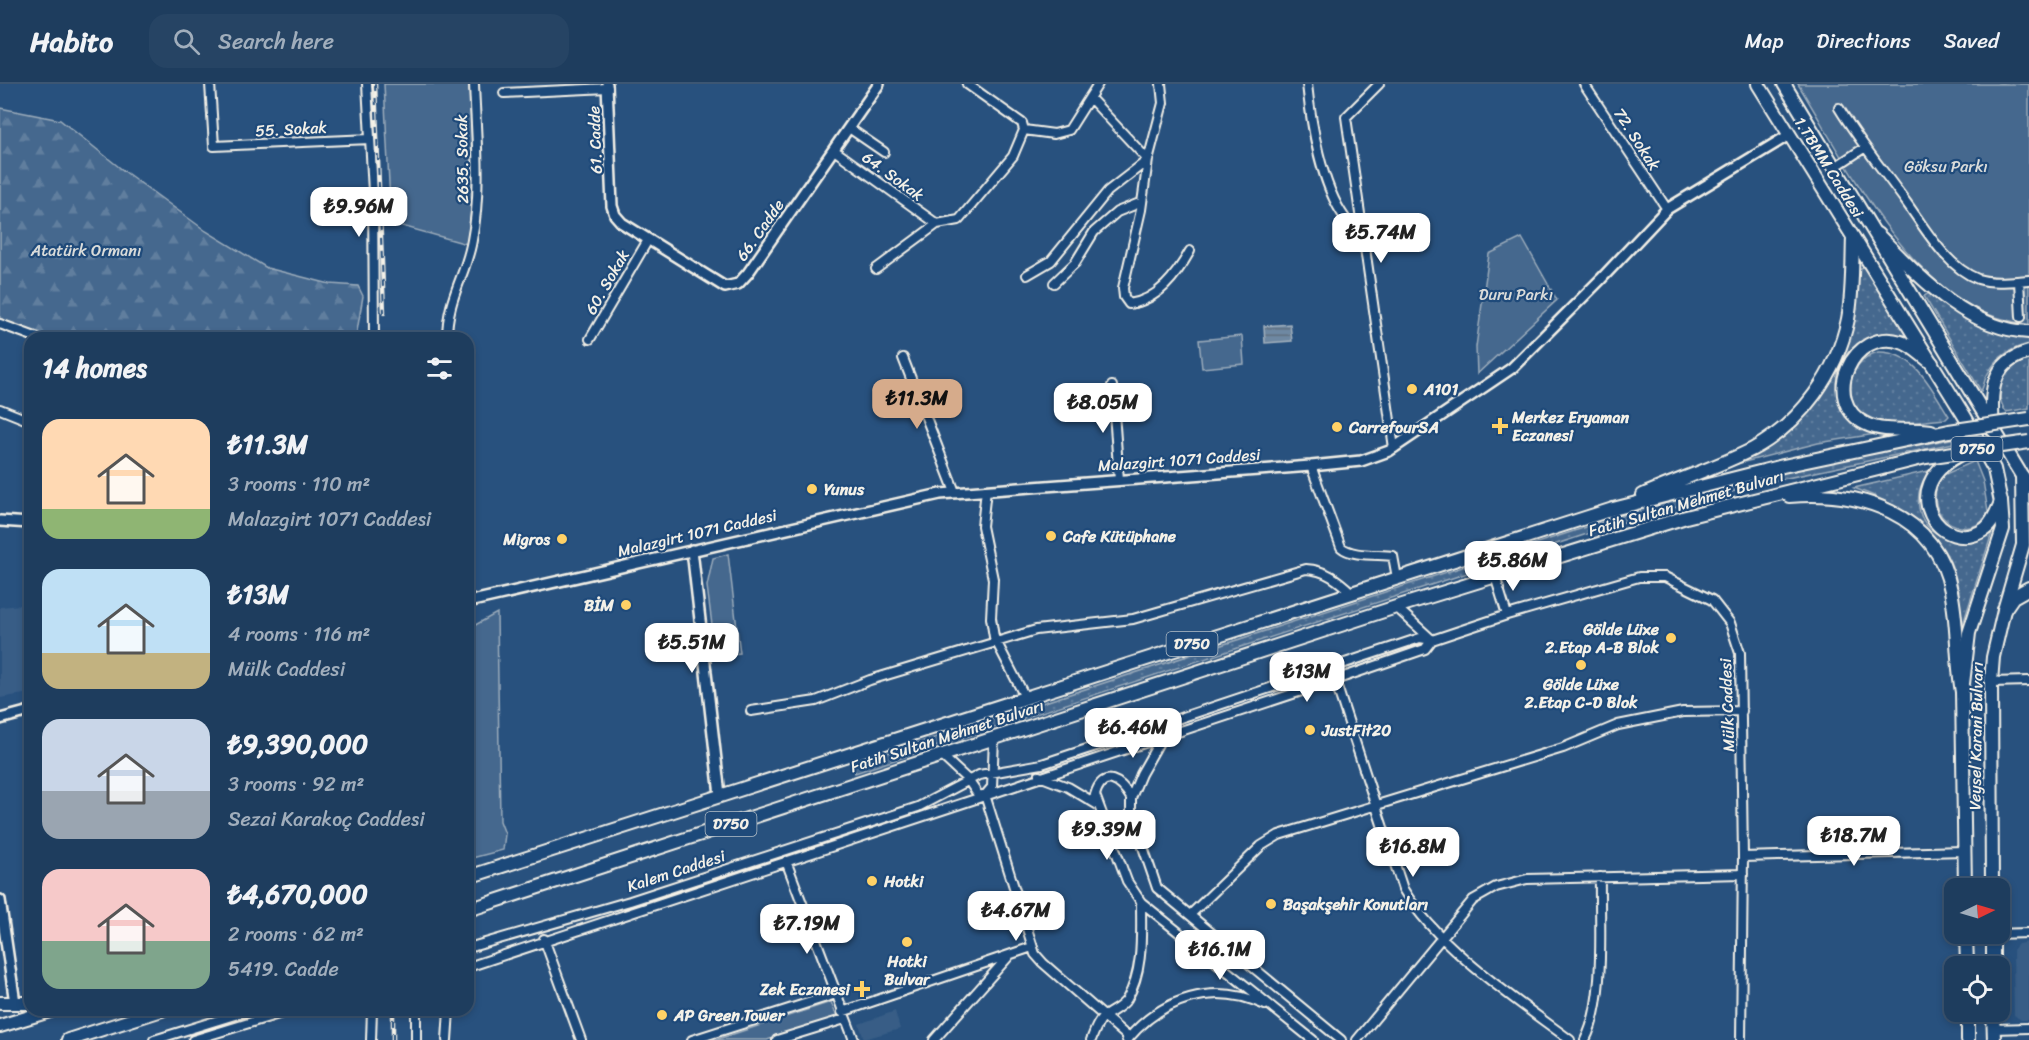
<!DOCTYPE html>
<html lang="en">
<head>
<meta charset="utf-8">
<style>
	body { margin:0; font-family:Sriracha,sans-serif; background:#264464; color:#f1f3f6; height:100vh; display:flex; flex-direction:column; font-size:22px; white-space:nowrap }
	* { box-sizing:border-box; margin:0 }
	p { font-size:20px; color:#a1aebc }
	.icon { flex:none; width:33px; height:33px; fill:none; stroke:currentColor; stroke-width:2; stroke-linecap:round; stroke-linejoin:round }
	.map { position:relative; flex:1; overflow:hidden }
	.drawer { position:absolute; left:24px; top:248px; width:450px; height:684px; display:flex; flex-direction:column; background:#1e3d5e; border-radius:18px; box-shadow:0 3px 9px #0003,0 0 0 2px #3c5673 }
	.drawer>* { flex:none }
	.needle { width:39px; rotate:85deg }
	.fabs { position:absolute; left:1944px; top:794px; display:grid; gap:12px }
	.fabs a { display:grid; place-items:center; width:66px; height:66px; border-radius:12px; background:#1e3d5e; box-shadow:0 3px 9px #0003,0 0 0 2px #3c5673; font-size:30px }
	.price { position:absolute; translate:-50% -51px; padding:0 14px; border-radius:12px; background:#fff; color:#222; font-size:20px; line-height:39px; filter:drop-shadow(0 2px 3px #0008) }
	.price::after { content:''; position:absolute; left:50%; top:36px; width:18px; height:14px; margin-left:-9px; background:inherit; clip-path:polygon(0 0,100% 0,50% 100%) }
	.price.on { background:#d6ab8b; color:#111 }
	ul { padding:0; list-style:none }
	li { display:flex; align-items:center; gap:18px; height:150px; padding:0 18px }
	li span { display:grid; place-items:center; flex:none; width:168px; height:120px; border-radius:18px; color:#555 }
	li>.icon { margin-inline-start:auto }
	span .icon { width:72px; height:72px; fill:#fffc; stroke-width:1 }
	li b { font-size:26px }
	h2 { display:flex; justify-content:space-between; align-items:center; height:72px; padding:0 18px; font-size:26px }
	header { display:flex; align-items:center; gap:36px; box-sizing:border-box; height:84px; padding:0 30px; background:#1e3d5e; border-bottom:2px solid #3c5673 }
	header strong { font-size:28px }
	nav { display:flex; gap:33px; margin-inline-start:auto; font-size:21px }
	.search { width:420px; height:54px; background:#264464; display:flex; align-items:center; gap:15px; box-sizing:border-box; padding:0 21px; border-radius:18px; color:#a1aebc; font-size:22px }
	.map>svg:first-child { display:block }
	.built { fill:#375d86 }
	.grass { fill:url(#grass-dots); stroke:#9cacbb; stroke-width:1.5 }
	.forest { fill:url(#forest-firs); stroke:#9cacbb; stroke-width:1.5 }
	.park { fill:#45688e; stroke:#9cacbb; stroke-width:1.5 }
	.water { fill:url(#water-rules); stroke:#a4b2be; stroke-width:1.5 }
	.lines { fill:none; stroke-linecap:round; stroke-linejoin:round }
	.minor-casing { stroke:#f4f1e8; stroke-width:12 }
	.tertiary-casing { stroke:#f4f1e8; stroke-width:14 }
	.primary-casing { stroke:#f4f1e8; stroke-width:16 }
	.trunk-casing { stroke:#f4f1e8; stroke-width:16 }
	.minor { stroke:#1f4a7a; stroke-width:8 }
	.tertiary { stroke:#1f4a7a; stroke-width:9 }
	.primary { stroke:#1f4a7a; stroke-width:12 }
	.trunk { stroke:#1f4a7a; stroke-width:12 }
	.rail-casing { stroke:#f4f1e8; stroke-width:4.5 }
	.rail { stroke:#1f4a7a; stroke-width:2; stroke-dasharray:7; stroke-linecap:butt }
	.trunk-bridge-casing { stroke:#f4f1e8; stroke-width:16; stroke-linecap:butt }
	.trunk-bridge { stroke:#1f4a7a; stroke-width:12 }
	.poi-dot { fill:#ffd166; stroke:#1f4a7a; stroke-width:2 }
	.labels { text-anchor:middle; dominant-baseline:central; stroke-width:4.5; stroke-linejoin:round; paint-order:stroke }
	.shield { fill:#1f4a7a; stroke:#b4bfc7; stroke-width:1.5 }
	.shield-label { font-size:15px; font-weight:bold; fill:#f4f1e8 }
	.street-label { font-size:16px; fill:#f4f1e8; stroke:#1f4a7a }
	.park-label { font-size:16px; fill:#dadcda; stroke:#1f4a7a }
	.poi-label { font-size:16px; font-weight:bold; fill:#f4f1e8; stroke:#1f4a7a; text-anchor:start }
</style>
</head>
<body>
<header>
<strong>Habito</strong>
<div class="search"><svg class="icon" aria-label="search" viewBox="0 0 24 24"><circle cx="10" cy="10" r="6"/><path d="M15 15l6 6"/></svg>Search here</div>
<nav><a>Map</a><a>Directions</a><a>Saved</a></nav>
</header>
<div class="map">
<svg width="2029" height="956" viewBox="0 0 2029 956">
	<defs>
		<pattern id="grass-dots" width="8" height="8" patternUnits="userSpaceOnUse" patternTransform="scale(1.5)"><rect width="8" height="8" fill="#45688e"/><path d="M2 2h.1M6 6h.1" fill="none" stroke="#607e9e" stroke-width="1.8" stroke-linecap="round"/></pattern>
		<pattern id="forest-firs" width="22" height="20" patternUnits="userSpaceOnUse" patternTransform="scale(1.5)"><rect width="22" height="20" fill="#45688e"/><path d="M5 1l3.5 6h-7zM16 11l3.5 6h-7z" fill="#607e9e"/></pattern>
		<pattern id="water-rules" width="6" height="5" patternUnits="userSpaceOnUse" patternTransform="scale(1.5)"><rect width="6" height="5" fill="#6e88a2"/><path d="M0 2.5h6" fill="none" stroke="#5f6e7d"/></pattern>
	</defs>
	<rect width="100%" height="100%" fill="#28517e"/>
	<filter id="ink" filterUnits="userSpaceOnUse"><feTurbulence type="fractalNoise" baseFrequency=".0167" numOctaves="2"/><feDisplacementMap in="SourceGraphic" scale="12" xChannelSelector="R" yChannelSelector="G"/><feConvolveMatrix kernelMatrix="1 2 1 2 8 2 1 2 1" color-interpolation-filters="sRGB"/></filter>
	<g filter="url(#ink)">
		<path class="built" d="M30,520V609L0,614V523Z
			M2029,858V936H2021L2014,931L2013,866L2018,860Z
			M895,927L900,945L864,955L859,940Z"/>
		<path class="grass" d="M1865,182L1909,253C1897,253 1879,252 1868,256C1819,271 1829,347 1882,349L1818,359L1725,383L1810,325L1858,208L1857,186Z
			M1931,208L2029,252V260C2010,264 1995,274 1986,293C1984,298 1984,302 1981,307L1924,212Z
			M1878,268C1915,267 1931,304 1949,332L1946,335C1925,336 1896,343 1876,337C1840,327 1844,277 1878,268Z
			M2029,272V324L2006,328C1997,315 1999,303 2005,289Z
			M1956,354L1958,358L1768,398L1633,435L855,689L853,680L1633,428L1798,384Z
			M1975,377L1983,397L1988,428C1976,460 1917,439 1941,392Z
			M1928,387C1925,394 1920,401 1919,409C1913,454 1960,465 1992,449L1961,546C1960,529 1960,512 1956,495C1944,445 1898,420 1854,404Z"/>
		<path class="forest" d="M0,24L60,36L124,87L206,147L267,184L330,200L358,202L363,212L356,253L51,254L0,236Z"/>
		<path class="park" d="M384,0H469L474,102L467,160L391,139Z
			M1798,0H2029V241C2014,238 1999,235 1985,229C1899,191 1845,76 1798,0Z
			M1522,154L1557,216L1477,290L1476,263L1489,170Z
			M1242,252L1244,280L1202,284L1199,256Z
			M728,470L740,569L716,572L707,502L713,474Z
			M497,529L500,737L505,750L503,766L468,775V545Z
			M831,918L837,933L767,956H715Z"/>
		<path class="water" d="M1290,240L1292,257L1265,259L1264,242Z"/>
		<g class="lines">
			<defs>
				<path id="minor" d="M210,0L214,62L370,55
					M367,0L373,108L374,254
					M1161,0L1163,19L1148,76L1141,126L1123,204L1124,213L1129,220C1158,216 1176,192 1190,167
					M1307,0C1311,39 1321,101 1345,134C1349,140 1357,144 1364,147
					M1379,0L1346,33L1394,364
					M1584,0L1667,125
					M504,9L608,4
					M1839,24C1859,57 1883,86 1906,118C1925,144 1946,183 1978,195C1994,200 2013,197 2029,196
					M849,44L884,68
					M1024,46L1054,50L1069,46L1098,0
					M834,66L937,140
					M1835,83L1864,64
					M876,185L937,140L959,136L1013,72L1024,46L1022,39L967,0
					M1027,191L1051,177L1108,107L1148,76L1090,14
					M2019,197L2021,233
					M1054,199L1075,179L1094,148L1117,128L1142,118
					M0,240L38,254
					M447,254C447,213 466,192 472,156C482,105 476,52 474,0
					M590,255L648,156
					M903,274L955,408
					M1112,302L1119,396
					M0,325L30,337
					M1311,382L1341,463C1352,473 1378,470 1393,472L1397,494
					M986,406L982,442L993,495L991,534L994,553L1025,613
					M1495,492L1507,531
					M1396,523L1431,555
					M1331,584L1403,805C1438,864 1515,915 1570,956
					M1991,598L2029,597
					M751,627L816,617L870,596L1036,546L1133,535L1306,485C1326,486 1338,496 1352,509
					M1162,653L1141,690L1131,714V728L1157,804L1341,956
					M941,671L968,696L979,712L983,711
					M1039,692L1068,703L1098,721
					M986,710L992,703L994,654
					M985,711L1035,870L1043,879L1129,954
					M1131,714C1121,697 1103,684 1095,711L1127,797L1141,818L1313,956
					M1743,773L1964,767
					M786,777L854,956
					M1190,831L1261,762L1279,751L1563,664L1618,641L1683,628L1742,627
					M1993,850L2029,849
					M544,855L581,956
					M468,864L630,817L918,723L979,691L1042,680L1420,554L1432,556L1507,531L1639,493H1665L1712,516L1730,539L1740,569L1743,773L1741,956
					M468,883L1335,596L1425,565L1432,556
					M416,926V956
					M842,928L1032,863
					M1993,945L2029,944
					M154,956L251,926
					M193,956L292,926
					M371,956L372,926
					M447,956L449,926
					M692,956L836,910
					M777,956L845,935
					M934,956L1009,872
					M1091,956C1094,949 1098,936 1105,932C1113,926 1121,924 1127,915C1144,886 1141,850 1141,818
					M1127,956C1162,914 1214,897 1265,921
					M1357,956L1473,816L1496,803L1527,795L1743,790
					M1585,956C1606,916 1599,839 1600,793"/>
				<path id="tertiary" d="M607,0L612,122L615,131L622,139L725,203L738,200L748,189L879,0
					M0,437L30,439
					M692,466L720,711
					M468,518L940,410L1311,382L1361,377L1389,367L1512,284L1601,195L1667,125L1789,51
					M0,635L30,627
					M0,816L15,919"/>
				<path id="primary" d="M1758,0L1965,333L1994,385L2001,418L2003,445L1969,549L1962,608L1965,804
					M1784,0L2022,392L2023,461L2004,526L1993,573L1991,598L1992,804
					M1966,849L1967,882
					M1993,849V882
					M1968,927V956
					M1993,927L1994,956"/>
				<path id="trunk" d="M1877,150C1918,191 1966,245 2029,248
					M1993,346C1991,311 1988,279 2029,268
					M1931,347C1911,344 1884,349 1866,340C1819,317 1853,242 1901,258C1912,261 1922,272 1932,279
					M1963,369C1891,403 1943,475 1985,445C1993,439 1997,427 2001,418
					M2022,392L2029,401
					M1643,411C1679,395 1718,383 1753,365C1801,339 1837,289 1848,235C1853,208 1852,180 1853,153
					M1789,412C1859,406 1936,428 1951,507C1958,540 1956,575 1962,608
					M2004,526L2013,513L2029,504
					M468,793L1613,425L1783,382L1949,347
					M468,826L1396,523L1686,433L1926,373
					M0,919H30
					M0,942L53,926
					M68,956L162,926"/>
			</defs>
			<use href="#minor" class="minor-casing"/>
			<use href="#tertiary" class="tertiary-casing"/>
			<use href="#primary" class="primary-casing"/>
			<use href="#trunk" class="trunk-casing"/>
			<use href="#minor" class="minor"/>
			<use href="#tertiary" class="tertiary"/>
			<use href="#primary" class="primary"/>
			<use href="#trunk" class="trunk"/>
			<defs>
				<path id="rail" d="M375,0L384,229
					M393,956V926"/>
			</defs>
			<use href="#rail" class="rail-casing"/>
			<use href="#rail" class="rail"/>
			<defs>
				<path id="trunk-bridge" d="M1949,347L2029,335
					M1926,373L2029,358"/>
			</defs>
			<use href="#trunk-bridge" class="trunk-bridge-casing"/>
			<use href="#trunk-bridge" class="trunk-bridge"/>
		</g>
	</g>
	<g class="poi-dot">
		<circle cx="1412" cy="305" r="6"/>
		<path d="M1497 333h6v6h6v6h-6v6h-6v-6h-6v-6h6z"/>
		<circle cx="1337" cy="343" r="6"/>
		<circle cx="812" cy="405" r="6"/>
		<circle cx="1051" cy="452" r="6"/>
		<circle cx="562" cy="455" r="6"/>
		<circle cx="626" cy="521" r="6"/>
		<circle cx="1671" cy="554" r="6"/>
		<circle cx="1581" cy="581" r="6"/>
		<circle cx="1310" cy="646" r="6"/>
		<circle cx="872" cy="797" r="6"/>
		<circle cx="1271" cy="820" r="6"/>
		<circle cx="907" cy="858" r="6"/>
		<path d="M859 896h6v6h6v6h-6v6h-6v-6h-6v-6h6z"/>
		<circle cx="662" cy="931" r="6"/>
	</g>
	<g class="labels">
		<g class="shield">
			<rect x="1951.5" y="353" width="51" height="24" rx="4.5"/>
			<rect x="1166.5" y="548" width="51" height="24" rx="4.5"/>
			<rect x="705.5" y="728" width="51" height="24" rx="4.5"/>
		</g>
		<g class="shield-label">
			<text x="1977" y="365">D750</text>
			<text x="1192" y="560">D750</text>
			<text x="731" y="740">D750</text>
		</g>
		<g class="street-label">
			<text transform="translate(291 45) rotate(-3)">55. Sokak</text>
			<text transform="translate(1637 55) rotate(57)">72. Sokak</text>
			<text transform="translate(595 56) rotate(-92)">61. Cadde</text>
			<text transform="translate(462 75) rotate(-91)">2635. Sokak</text>
			<text transform="translate(1829 83) rotate(58)">1.TBMM Caddesi</text>
			<text transform="translate(893 92) rotate(36)">64. Sokak</text>
			<text transform="translate(760 146) rotate(-55)">66. Cadde</text>
			<text transform="translate(607 198) rotate(-60)">60. Sokak</text>
			<text transform="translate(1179 376) rotate(-4)">Malazgirt 1071 Caddesi</text>
			<text transform="translate(1686 419) rotate(-16)">Fatih Sultan Mehmet Bulvarı</text>
			<text transform="translate(697 449) rotate(-13)">Malazgirt 1071 Caddesi</text>
			<text transform="translate(1727 621) rotate(-92)">Mülk Caddesi</text>
			<text transform="translate(947 652) rotate(-18)">Fatih Sultan Mehmet Bulvarı</text>
			<text transform="translate(1976 652) rotate(-89)">Veysel Karani Bulvarı</text>
			<text transform="translate(676 787) rotate(-18)">Kalem Caddesi</text>
		</g>
		<g class="park-label">
			<text x="1946" y="82">Göksu Parkı</text>
			<text x="86" y="166">Atatürk Ormanı</text>
			<text x="1516" y="210">Duru Parkı</text>
		</g>
		<g class="poi-label">
			<text x="1424" y="305">A101</text>
			<text x="1512" y="333">Merkez Eryaman<tspan x="1512" dy="18">Eczanesi</tspan></text>
			<text x="1349" y="343">CarrefourSA</text>
			<text x="824" y="405">Yunus</text>
			<text x="1063" y="452">Cafe Kütüphane</text>
			<text x="550" y="455" text-anchor="end">Migros</text>
			<text x="614" y="521" text-anchor="end">BİM</text>
			<text x="1659" y="545" text-anchor="end">Gölde Lüxe<tspan x="1659" dy="18">2.Etap A-B Blok</tspan></text>
			<text x="1581" y="600" text-anchor="middle">Gölde Lüxe<tspan x="1581" dy="18">2.Etap C-D Blok</tspan></text>
			<text x="1322" y="646">JustFit20</text>
			<text x="884" y="797">Hotki</text>
			<text x="1283" y="820">Başakşehir Konutları</text>
			<text x="907" y="877" text-anchor="middle">Hotki<tspan x="907" dy="18">Bulvar</tspan></text>
			<text x="850" y="905" text-anchor="end">Zek Eczanesi</text>
			<text x="674" y="931">AP Green Tower</text>
		</g>
	</g>
</svg>
<div class="fabs">
<a><svg class="needle" viewBox="-14 -14 28 28"><path d="M0-13l5 13h-10z" fill="#e53935"/><path d="M0 13l5-13h-10z" fill="#a1aebc"/></svg></a>
<a><svg class="icon" aria-label="locate" viewBox="0 0 24 24"><circle cx="12" cy="12" r="6"/><path d="M12 2v4M12 18v4M2 12h4M18 12h4"/></svg></a>
</div>
<b class="price" style="left:359px;top:154px">₺9.96M</b>
<b class="price" style="left:1381px;top:180px">₺5.74M</b>
<b class="price on" style="left:917px;top:346px">₺11.3M</b>
<b class="price" style="left:1103px;top:350px">₺8.05M</b>
<b class="price" style="left:1513px;top:508px">₺5.86M</b>
<b class="price" style="left:692px;top:590px">₺5.51M</b>
<b class="price" style="left:1307px;top:619px">₺13M</b>
<b class="price" style="left:1133px;top:675px">₺6.46M</b>
<b class="price" style="left:1107px;top:777px">₺9.39M</b>
<b class="price" style="left:1854px;top:783px">₺18.7M</b>
<b class="price" style="left:1413px;top:794px">₺16.8M</b>
<b class="price" style="left:1016px;top:858px">₺4.67M</b>
<b class="price" style="left:807px;top:871px">₺7.19M</b>
<b class="price" style="left:1220px;top:897px">₺16.1M</b>
<section class="drawer">
<h2>14 homes<svg class="icon" aria-label="filters" viewBox="0 0 24 24"><path d="M4 7h16M4 17h16"/><circle cx="9" cy="7" r="2"/><circle cx="15" cy="17" r="2"/></svg></h2>
<ul>
<li><span style="background:linear-gradient(#ffd9b3 75%,#8fb573 0)"><svg class="icon" aria-label="home" viewBox="0 0 24 24"><path d="M3 11l9-7 9 7M6 9v11h12V9"/></svg></span><div><b>₺11.3M</b><p>3 rooms · 110 m²</p><p>Malazgirt 1071 Caddesi</p></div></li>
<li><span style="background:linear-gradient(#bfe0f5 70%,#c2b280 0)"><svg class="icon" aria-label="home" viewBox="0 0 24 24"><path d="M3 11l9-7 9 7M6 9v11h12V9"/></svg></span><div><b>₺13M</b><p>4 rooms · 116 m²</p><p>Mülk Caddesi</p></div></li>
<li><span style="background:linear-gradient(#c9d6e8 60%,#9aa5b1 0)"><svg class="icon" aria-label="home" viewBox="0 0 24 24"><path d="M3 11l9-7 9 7M6 9v11h12V9"/></svg></span><div><b>₺9,390,000</b><p>3 rooms · 92 m²</p><p>Sezai Karakoç Caddesi</p></div></li>
<li><span style="background:linear-gradient(#f6c9c9 60%,#7fa58c 0)"><svg class="icon" aria-label="home" viewBox="0 0 24 24"><path d="M3 11l9-7 9 7M6 9v11h12V9"/></svg></span><div><b>₺4,670,000</b><p>2 rooms · 62 m²</p><p>5419. Cadde</p></div></li>
</ul>
</section>
</div>
</body>
</html>
